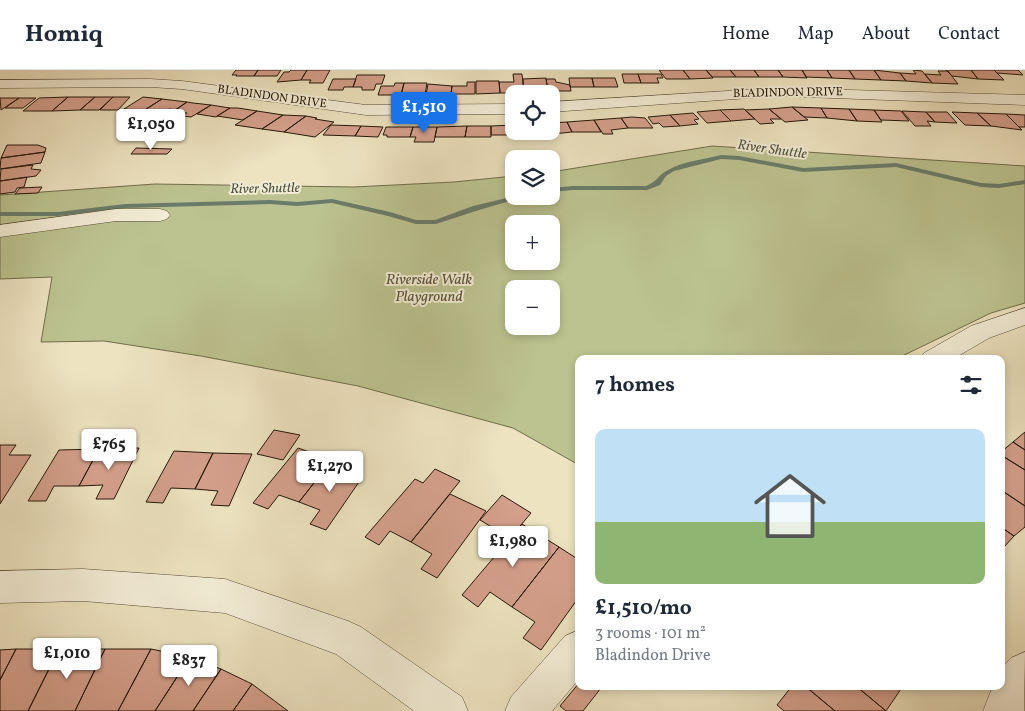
<!DOCTYPE html>
<html lang="en">
<head>
<meta charset="utf-8">
<style>
	body { margin:0; font-family:Vollkorn,serif; background:#f2f2f3; color:#1f2937; height:100vh; display:flex; flex-direction:column; font-size:19px; white-space:nowrap }
	* { box-sizing:border-box; margin:0 }
	p { font-size:16px; color:#747a83 }
	.icon { flex:none; width:28px; height:28px; fill:none; stroke:currentColor; stroke-width:2; stroke-linecap:round; stroke-linejoin:round }
	.map { position:relative; flex:1; overflow:hidden }
	.sheet { position:absolute; left:575px; top:285px; width:430px; height:335px; display:flex; flex-direction:column; background:#fff; border-radius:10px; box-shadow:0 2px 8px #0003 }
	.sheet>* { flex:none }
	.fabs { position:absolute; left:505px; top:15px; display:grid; gap:10px }
	.fabs a { display:grid; place-items:center; width:55px; height:55px; border-radius:10px; background:#fff; box-shadow:0 2px 8px #0003; font-size:25px }
	.price { position:absolute; translate:-50% -42px; padding:0 11px; border-radius:5px; background:#fff; color:#222; font-size:16px; line-height:32px; filter:drop-shadow(0 1px 2px #0008) }
	.price::after { content:''; position:absolute; left:50%; top:30px; width:15px; height:11px; margin-left:-8px; background:inherit; clip-path:polygon(0 0,100% 0,50% 100%) }
	.price.active { background:#1a73e8; color:#fff }
	ul { padding:0; list-style:none }
	li { display:grid; align-content:center; gap:10px; height:265px; padding:0 20px }
	li span { display:grid; place-items:center; height:155px; border-radius:10px; color:#555 }
	li>.icon { margin-inline-start:auto }
	span .icon { width:90px; height:90px; fill:#fffc; stroke-width:1 }
	li b { font-size:21px }
	h2 { display:flex; justify-content:space-between; align-items:center; height:60px; padding:0 20px; font-size:21px }
	header { display:flex; align-items:center; gap:30px; box-sizing:border-box; height:70px; padding:0 25px; background:#fff; border-bottom:1px solid #e0e1e3 }
	header strong { font-size:24px }
	nav { display:flex; gap:28px; margin-inline-start:auto; font-size:18px }
	.map>svg:first-child { display:block }
	.green { fill:#bcc390; stroke:#706d4c; fill-rule:evenodd }
	.lines { fill:none; stroke-linecap:round; stroke-linejoin:round }
	.stream { fill:#6a7c6a; fill-rule:evenodd }
	.building { fill:#d5a08c; stroke:#231708 }
	.minor-casing { stroke:#564a36; stroke-width:1 }
	.minor { fill:#f3edd6; fill-rule:evenodd }
	.labels { text-anchor:middle; dominant-baseline:central; stroke-width:4; stroke-linejoin:round; paint-order:stroke }
	.far-street-label { font-size:12px; fill:#231708; stroke:#f3edd6 }
	.far-water-label { font-size:14px; font-style:italic; fill:#4d5241; stroke:#f3edd6 }
	.park-label { font-size:15px; font-style:italic; fill:#595338; stroke:#f3edd6 }
</style>
</head>
<body>
<header>
<strong>Homiq</strong>
<nav><a>Home</a><a>Map</a><a>About</a><a>Contact</a></nav>
</header>
<div class="map">
<svg width="1025" height="641" viewBox="0 0 1025 641">
	<rect width="100%" height="100%" fill="#ede3c0"/>
	<filter id="stains"><feTurbulence type="fractalNoise" baseFrequency=".004" numOctaves="4"/><feColorMatrix values="0 0 0 0 .2 0 0 0 0 .09 0 0 0 0 .02 0 0 0 .5 -.17"/></filter>
	<radialGradient id="worn" r=".72"><stop offset=".6" stop-color="#630" stop-opacity="0"/><stop offset="1" stop-color="#630" stop-opacity=".3"/></radialGradient>
	<path class="green" d="M712,76L1025,96V233L991,243L896,289H579V395L513,358L358,316L201,286L104,271L41,272L52,207L0,209V125L155,114L354,117L454,112L514,106V126H551V102ZM514,154H551V191H514ZM514,219H551V256H514Z"/>
	<g class="lines">
		<path class="stream" d="M721,85L739,86L803,98L896,93L981,113L999,114L1025,110V114L999,118L981,117L896,97L803,102L739,90L721,89L674,101L666,106L660,115L647,120H573L551,122V118L573,116H646C657,112 658,105 668,100C681,92 705,89 721,85Z
			M515,126H527L479,140L436,154H416L388,146L332,133L297,136L270,134L125,138L58,146H0V142H58L125,134L270,130L297,132L332,129L390,142L416,150H435L473,136Z"/>
	</g>
	<path class="building" d="M236,0H258L254,6H236L237,5H232Z
		M258,0H281L277,6H254Z
		M291,0H307L301,10L277,12L284,2H289Z
		M307,0H330L323,13H309L311,10H301Z
		M659,0H683L690,9H666Z
		M683,0H706L713,8L690,9Z
		M706,0H730L736,7H712Z
		M730,0H754L759,7H736Z
		M754,0H778L783,7H759Z
		M778,0H802L807,8L783,7Z
		M802,0H827L832,8L806,7Z
		M827,0H849L855,9L832,8Z
		M849,0H874L881,10L855,9Z
		M874,0L900,3L906,11L881,10Z
		M913,0L922,1L932,13L906,11L900,3L916,4Z
		M946,0H971L978,9L952,6Z
		M971,0H994L1004,10L978,9Z
		M994,0H1018L1023,5L997,3Z
		M938,1H948L958,14L932,13L925,4L941,5Z
		M513,4H522L524,23H500L499,12H514Z
		M622,4H638L641,13H624Z
		M638,4H661L663,8H657L659,13H641Z
		M357,5H385L382,14H376L374,20H362V17H353Z
		M546,8L548,21L524,20L523,9Z
		M569,8H592L594,17H570Z
		M592,8H615L618,17H594Z
		M333,9H356L353,17H344L343,20H328Z
		M546,9H555L556,12L570,15L571,21H548Z
		M476,11H499L500,23L476,24Z
		M467,12H475V24H451L452,16H467Z
		M395,13H404L401,25H378L381,16H394Z
		M404,13H427L425,25H401Z
		M428,14L452,16L451,24L426,25Z
		M68,27H95L80,40L52,41Z
		M68,27L52,41H23L39,28Z
		M95,27H113L99,40H80Z
		M113,27H130L118,40H100Z
		M143,27L162,29L143,41L124,39Z
		M0,28H19L1,40Z
		M19,28H36L23,38H5Z
		M162,29L187,32L175,40L169,39L163,43L143,41Z
		M187,32L193,33L211,35L191,47L182,46L187,43L174,41Z
		M211,35L230,38L216,47L197,44Z
		M792,37L808,50L785,52L769,39Z
		M792,37L821,38L827,48L804,47Z
		M230,38H238L257,41L243,50L217,46Z
		M821,38L849,39L857,51L827,48Z
		M744,39L755,49L731,51L720,40Z
		M769,39L781,49H770L774,53L760,54L745,40Z
		M849,39L874,40L882,52L857,51Z
		M720,40L731,51L707,53L697,42Z
		M874,40L901,41L909,51L881,50Z
		M257,41L283,45L262,59L235,55Z
		M902,41L926,42L935,52L927,51L931,56H915Z
		M926,42H947L957,53L935,52Z
		M952,42L977,43L991,56L965,55Z
		M693,43L699,49L694,50L698,54L680,56L670,45Z
		M977,43L1006,44L1022,60L991,56Z
		M1006,44L1025,45V57H1019Z
		M283,45L306,46L284,62L262,59Z
		M670,45L680,56L663,57L659,53L653,54L648,47Z
		M306,46L317,48L315,49L334,52L315,67L284,62Z
		M632,47L645,48L653,58H628L621,48Z
		M621,48L628,58L611,60L613,64H603L594,50Z
		M594,50L601,62H572L567,52Z
		M567,52L572,62L553,64L551,53Z
		M331,55L361,56L355,66L323,65Z
		M514,55V61H520L521,65H491V56Z
		M361,56L383,57L378,67L355,66Z
		M467,56L465,67H435L437,57Z
		M467,56H491V67H465Z
		M386,57H413L410,67H387V65H383Z
		M413,57H437L434,72H414L416,67H410Z
		M520,61H543L544,63L521,65Z
		M7,75H38L46,78L45,82L1,88Z
		M136,78L172,79L167,84H131Z
		M45,82L41,93L0,99L1,88Z
		M33,95L31,99L41,100L36,106L0,111L1,99Z
		M27,107L24,117L17,118L15,122L0,124V111Z
		M42,117L38,123L15,124L20,118Z
		M274,360L300,365L283,390L257,384Z
		M1025,362V380L1013,372Z
		M1013,372L1025,380V400L1001,385V382Z
		M0,375H16L9,385H31L0,434Z
		M139,378L114,429H96L103,415L79,416L99,379Z
		M298,378L332,390L299,432L279,425L268,439L253,433Z
		M99,379L79,416H54L46,431H28L59,380Z
		M174,381L213,383L195,419L171,418L163,433L146,432Z
		M213,383L252,384L229,436L211,435L218,421L195,419Z
		M1001,385L1025,400V436L1001,420Z
		M332,390L349,395L343,403L361,409L326,460L310,454L320,440L299,432Z
		M435,399L460,411L411,472L390,461L379,475L365,467L415,409L423,413Z
		M1001,420L1025,436V457L1014,466L1001,457Z
		M450,424L486,441L437,508L421,499L432,484L411,472Z
		M502,425L531,443L510,468L480,450Z
		M522,454L559,477L512,537L490,522L478,537L462,525Z
		M1001,457L1014,466L1003,478L1001,477Z
		M559,477L579,490V527L541,580L523,568L535,552L512,537Z
		M16,579L0,610V580Z
		M16,579H59L28,641H0V610Z
		M59,579H105L75,641H28Z
		M105,579H151L118,641H75Z
		M151,579L190,587L155,641H118Z
		M190,587L221,599L193,641H155Z
		M221,599L252,614L233,641H193Z
		M579,613V616H599L601,618L583,641H566L560,636Z
		M252,614L288,641H233Z
		M792,616H805L835,641H784L777,635Z
		M805,616H856L886,641H835Z
		M856,616H903L886,641Z"/>
	<g class="lines">
		<defs>
			<path id="minor" d="M150,9L182,11L366,35L514,34V44L366,45L182,19L150,17L0,18V10Z
				M778,18L1025,25V35L778,26L551,42V32Z
				M116,139H160L167,141L170,145L167,149L160,151H116L0,167V155Z
				M1025,238V255L989,268L953,289H920L924,283L971,256Z
				M83,499L225,509L348,551L361,557L462,627L468,641H414L336,584L225,543L83,531L0,533V501Z
				M579,560V609L552,641H505L511,627L565,566Z
				M1025,582L1024,641H983L993,616H1001L1003,596L1011,588Z"/>
		</defs>
		<use href="#minor" class="minor-casing"/>
		<use href="#minor" class="minor"/>
	</g>
	<g class="labels">
		<g class="far-street-label">
			<text transform="translate(788 23) rotate(-1)">BLADINDON DRIVE</text>
			<text transform="translate(272 27) rotate(8)">BLADINDON DRIVE</text>
		</g>
		<g class="far-water-label">
			<text transform="translate(772 80) rotate(8)">River Shuttle</text>
			<text transform="translate(265 119) rotate(-1)">River Shuttle</text>
		</g>
		<g class="park-label">
			<text x="429" y="210">Riverside Walk<tspan x="429" dy="17">Playground</tspan></text>
		</g>
	</g>
	<rect width="100%" height="100%" filter="url(#stains)"/>
	<rect width="100%" height="100%" fill="url(#worn)"/>
</svg>
<div class="fabs">
<a><svg class="icon" aria-label="locate" viewBox="0 0 24 24"><circle cx="12" cy="12" r="6"/><path d="M12 2v4M12 18v4M2 12h4M18 12h4"/></svg></a>
<a><svg class="icon" aria-label="layers" viewBox="0 0 24 24"><path d="M12 4l9 5-9 5-9-5zM3 14l9 5 9-5"/></svg></a>
<a>+</a>
<a>−</a>
</div>
<b class="price active" style="left:424px;top:64px">£1,510</b>
<b class="price" style="left:151px;top:81px">£1,050</b>
<b class="price" style="left:109px;top:401px">£765</b>
<b class="price" style="left:330px;top:423px">£1,270</b>
<b class="price" style="left:513px;top:498px">£1,980</b>
<b class="price" style="left:67px;top:610px">£1,010</b>
<b class="price" style="left:189px;top:617px">£837</b>
<section class="sheet">
<h2>7 homes<svg class="icon" aria-label="filters" viewBox="0 0 24 24"><path d="M4 7h16M4 17h16"/><circle cx="9" cy="7" r="2"/><circle cx="15" cy="17" r="2"/></svg></h2>
<ul>
<li><span style="background:linear-gradient(#bfe0f5 60%,#8fb573 0)"><svg class="icon" aria-label="home" viewBox="0 0 24 24"><path d="M3 11l9-7 9 7M6 9v11h12V9"/></svg></span><div><b>£1,510/mo</b><p>3 rooms · 101 m²</p><p>Bladindon Drive</p></div></li>
</ul>
</section>
</div>
</body>
</html>
